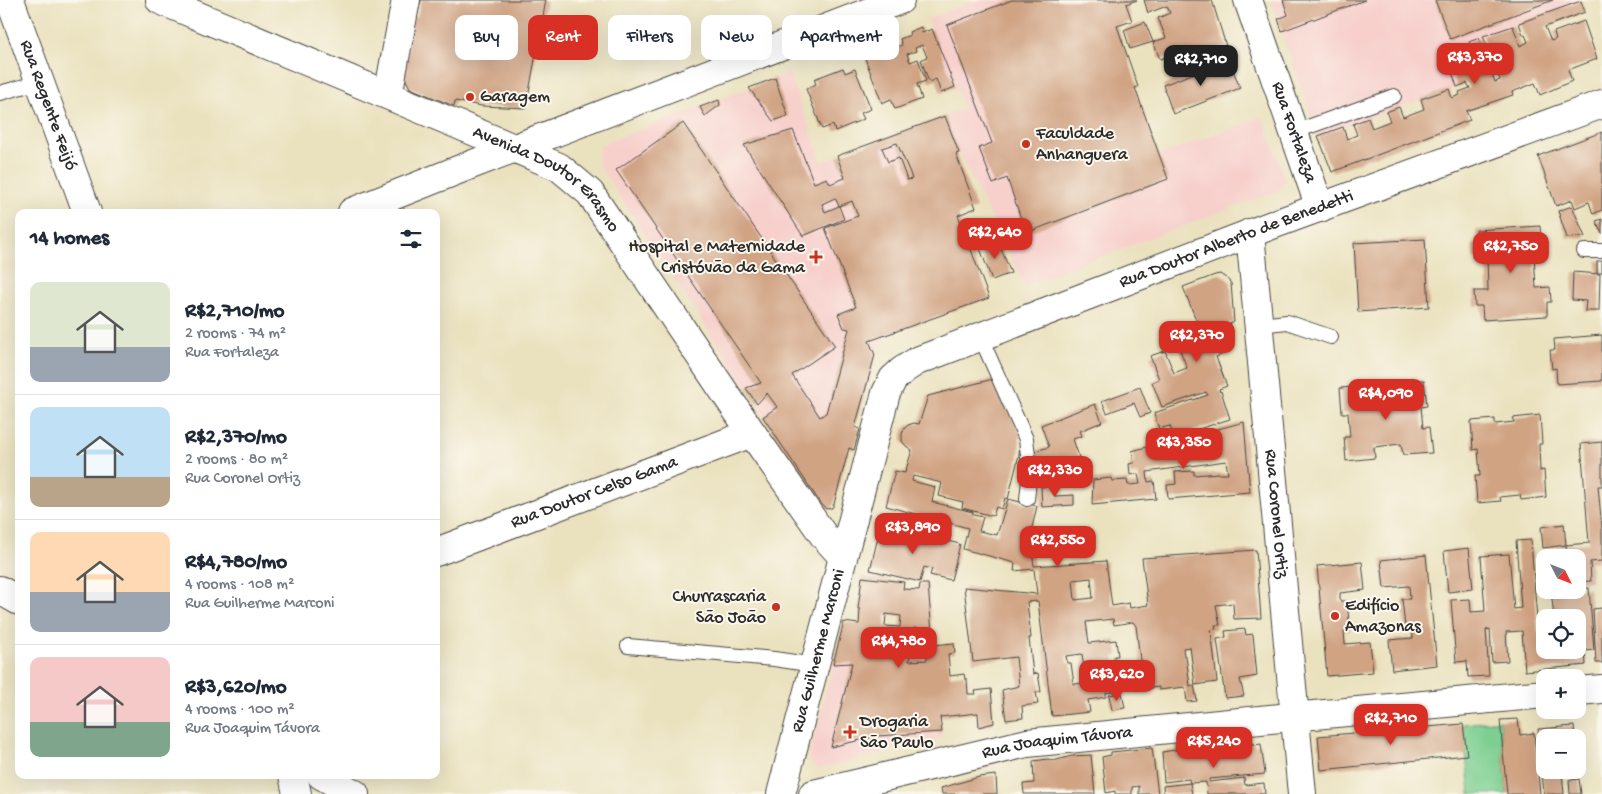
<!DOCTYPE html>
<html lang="en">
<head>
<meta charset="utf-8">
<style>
	body { margin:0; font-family:"Gochi Hand",sans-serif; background:#f6f6f7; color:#1f2937; height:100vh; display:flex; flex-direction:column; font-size:19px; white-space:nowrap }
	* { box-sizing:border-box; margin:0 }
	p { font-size:16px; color:#747a83 }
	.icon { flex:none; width:28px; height:28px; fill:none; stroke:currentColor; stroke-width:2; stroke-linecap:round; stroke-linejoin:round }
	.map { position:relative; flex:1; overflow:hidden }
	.drawer { position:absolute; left:15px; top:209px; width:425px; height:570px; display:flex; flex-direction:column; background:#fff; border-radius:10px; box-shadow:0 5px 20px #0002 }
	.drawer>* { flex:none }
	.hud { position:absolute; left:455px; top:15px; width:475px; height:45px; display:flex; gap:10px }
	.needle { width:32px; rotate:132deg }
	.tools { position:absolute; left:1536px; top:549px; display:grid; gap:10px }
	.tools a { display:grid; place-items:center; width:50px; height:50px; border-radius:10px; background:#fff; box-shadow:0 5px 20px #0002; font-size:25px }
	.price { position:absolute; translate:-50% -42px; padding:0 11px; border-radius:10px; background:#d93025; color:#fff; font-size:16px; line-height:32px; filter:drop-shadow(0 1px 2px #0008) }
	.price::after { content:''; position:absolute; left:50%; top:30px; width:15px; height:11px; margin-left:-8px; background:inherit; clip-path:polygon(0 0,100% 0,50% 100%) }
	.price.active { background:#222; color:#fff }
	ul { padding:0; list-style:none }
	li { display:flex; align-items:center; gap:15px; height:125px; padding:0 15px }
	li+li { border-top:1px solid #e0e1e3 }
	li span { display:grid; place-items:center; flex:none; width:140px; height:100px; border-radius:10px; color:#555 }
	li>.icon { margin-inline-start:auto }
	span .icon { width:60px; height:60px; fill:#fffc; stroke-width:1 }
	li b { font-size:21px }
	h2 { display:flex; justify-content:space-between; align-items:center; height:60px; padding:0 15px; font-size:21px }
	.pill { padding:0 18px; border-radius:10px; background:#fff; box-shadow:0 5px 20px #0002; font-size:18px; line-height:45px }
	.pill.active { background:#d93025; color:#fff }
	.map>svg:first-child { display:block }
	.built { fill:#f7d0cc }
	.green { fill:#7ccf91; stroke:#547d5e }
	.building { fill:#d0a383; fill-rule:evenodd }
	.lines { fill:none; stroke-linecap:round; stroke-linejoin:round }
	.lane-casing { stroke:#484641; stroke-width:16 }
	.street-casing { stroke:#484641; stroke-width:30 }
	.secondary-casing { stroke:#484641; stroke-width:30 }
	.lane { stroke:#fff; stroke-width:14 }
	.street { stroke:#fff; stroke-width:28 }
	.secondary { stroke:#fff; stroke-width:28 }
	.poi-dot { fill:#c8321e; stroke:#fbf7ec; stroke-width:2 }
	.labels { text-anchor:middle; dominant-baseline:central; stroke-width:4; stroke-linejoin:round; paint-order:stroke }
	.poi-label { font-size:18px; fill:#2b2b2b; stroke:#fbf7ec; text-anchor:start }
	.street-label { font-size:18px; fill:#2b2b2b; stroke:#fbf7ec }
</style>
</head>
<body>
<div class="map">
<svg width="1602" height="794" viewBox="0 0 1602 794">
	<rect width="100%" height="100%" fill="#fbf7ec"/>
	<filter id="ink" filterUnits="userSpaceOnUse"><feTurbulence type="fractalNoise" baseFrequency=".02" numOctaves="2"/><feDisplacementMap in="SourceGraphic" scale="10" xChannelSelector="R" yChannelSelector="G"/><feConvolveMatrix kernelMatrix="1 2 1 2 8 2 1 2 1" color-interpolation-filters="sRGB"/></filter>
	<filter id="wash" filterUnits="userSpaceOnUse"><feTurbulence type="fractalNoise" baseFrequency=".0096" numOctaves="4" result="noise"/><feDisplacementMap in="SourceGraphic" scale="20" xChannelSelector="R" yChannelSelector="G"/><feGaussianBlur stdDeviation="1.12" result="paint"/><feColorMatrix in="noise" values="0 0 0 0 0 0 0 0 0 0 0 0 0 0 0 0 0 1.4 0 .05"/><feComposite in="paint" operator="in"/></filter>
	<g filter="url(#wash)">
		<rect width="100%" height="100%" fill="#eae2bf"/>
		<path class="built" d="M977,0H1108L1135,88L1159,155L1263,117L1285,180L1280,190L1025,285L959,153L937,161L989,298L899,331L886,338L878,347L875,355L834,504L832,508L826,509L819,501L763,417L765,416L599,165L598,159L600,145L789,73L822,162L964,109L928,19Z
			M1271,0H1580L1581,1L1445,51L1457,87L1318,136Z
			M934,659L942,738L818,769L808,760L833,664Z"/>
		<path class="green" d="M1500,720L1507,794H1470L1463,724Z"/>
		<g id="blocks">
			<path class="building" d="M421,0H546L526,108L482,106L455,101L454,106L410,88L404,76L413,16L417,17Z
				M1012,0H1137L1126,4L1132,21L1117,26L1138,87L1135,88L1168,179L1026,233L1007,178L993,184L979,148L992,143L947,25Z
				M1144,0H1212L1226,46L1188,59L1185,51L1160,59L1153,42L1166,38L1158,18L1170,13L1167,6L1148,13Z
				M1283,0H1365L1282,31L1278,19L1288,15Z
				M1435,0H1553L1450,39Z
				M1581,1L1585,12L1545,27L1551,41L1556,39L1554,32L1584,21L1597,59L1568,70L1572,81L1540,95L1535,83L1512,92L1513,95L1466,111L1470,120L1332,172L1318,136L1343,127L1347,139L1357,135L1353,124L1368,118L1372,128L1390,121L1386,112L1399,107L1403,117L1424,109L1421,99L1449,89L1452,98L1460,95L1459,92L1470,88L1467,83L1457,87L1448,60L1472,52L1469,42L1479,38L1495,82L1500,80L1483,36L1513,26L1520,46L1528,42L1525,35H1523L1519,23Z
				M1145,22L1153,42L1130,49L1124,30Z
				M921,27L922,33L932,29L955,87L941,93L936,79L929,82L921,60L927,57L922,45L915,48L916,51L907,54L910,62L918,59L926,81L917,84L922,99L895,109L891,99L882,103L863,53L876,49L877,54L902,45L900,39L910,35L909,32Z
				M1229,60L1240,88L1173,114L1163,85Z
				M843,68L845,73L855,69L871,109L861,113L864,119L835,131L833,125L822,129L806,89L816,84L814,79Z
				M775,78L788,116L773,121L749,88Z
				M719,100L720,105L705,116L700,107Z
				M945,116L959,153L956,154L976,208L958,215L989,298L869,341L875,355L855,427L860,429L854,450L849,448L834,504L832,508L826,509L819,501L763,417L777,407L767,393L757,404L746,388L761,383L616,170L683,123L835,346L792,375L820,417L826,413L849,329L844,328L838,314L856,307L825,228L858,216L852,201L839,206L835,198L822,204L825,212L839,206L844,219L803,236L744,145L793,130L814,183L827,178L830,184L845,178L837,156ZM897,143L910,173L912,179L907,180L899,158L888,162L882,148Z
				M1602,132V210L1593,214L1589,202L1575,208L1572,200L1556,206L1538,156Z
				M1572,206L1585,237L1567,238L1558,211Z
				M1602,219V234L1596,221Z
				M1540,226L1542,254L1534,255L1536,288L1550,287L1551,302H1547V316L1483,320L1482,306H1475L1474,291H1488L1487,257L1473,258L1472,244H1477L1476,230Z
				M997,239L1011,273L992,280L979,246Z
				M1425,239L1429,307L1358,312L1354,243Z
				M1597,261H1602V273H1597Z
				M1573,272L1600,274L1599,311H1585L1586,301L1572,300Z
				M1220,274L1226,278L1231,283L1234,322L1218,329L1226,353L1216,357L1227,386L1219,389L1220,392L1221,391L1230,419L1174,437L1170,426L1159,429L1154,413L1208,395L1206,392L1162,407L1152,382L1159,379L1150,356L1165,351L1174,373L1187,368L1180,350L1202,341L1200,336L1202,335L1183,287L1215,275Z
				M1602,335V381L1557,384L1556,368L1552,369L1550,350H1555L1554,339Z
				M993,379L1020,432L1019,455L1008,499L1037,506L1031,532L1034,533L1031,544L1034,566L1106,561L1112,606L1129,603L1130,608L1148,605L1142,558L1256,550L1261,618L1234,619L1233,603L1216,605L1220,625H1215L1216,629L1211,630L1217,682L1195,685L1190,647L1183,648L1184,656H1186L1190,686L1194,685L1197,701L1187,702L1185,687L1159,690V687L1136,690L1135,677L1142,676L1136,626L1133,622L1114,625L1113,619L1086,622L1089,643L1116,640L1118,656H1114L1119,691L1106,693V697L1088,700L1090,712L1052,716L1038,601L1027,602L1031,638H1029L1033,674L1038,673L1041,692H1036L1038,704L1022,706L1023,718L1006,720L1002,690L1019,686L1016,657L973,662L964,587L1037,594L1034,569L1014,571L1015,563L963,549L968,528L886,506L895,471L905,473L912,450L906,446L902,441V434L904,429L908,425L914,423L919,424L928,396ZM913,476L942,483L939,496L963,502L962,508L993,516L996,507L1002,509L1005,498L1008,499L997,535L979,531L983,517L973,515V512L932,502L935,487L912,481ZM1091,578L1093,598L1075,600L1073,580ZM1082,654L1086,683L1074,684L1071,663H1067L1066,656Z
				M1424,380L1427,406L1421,407L1423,428L1429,427L1432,453L1403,455L1401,444L1374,447L1375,458L1346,461L1344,437H1350L1348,413H1342L1340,388L1368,386L1369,397L1397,395L1396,382Z
				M1140,387L1150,413L1140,417L1134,403L1107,413L1102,401Z
				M1095,404L1102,422L1080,431L1082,436L1073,439L1079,457L1071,460L1077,477L1058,483L1051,461L1038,465L1035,451L1049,447L1041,425Z
				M1540,415L1542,444H1539L1540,471L1544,470L1546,497L1521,500L1520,495L1500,497L1501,501L1477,503L1475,476H1480L1478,449L1473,450L1471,421L1495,419V424L1514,422L1513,418Z
				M1244,422L1250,492L1168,499L1167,485L1176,484L1175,472L1194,471V475L1219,473V474H1228L1226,461L1147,472L1148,482L1154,481L1156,499L1092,505L1093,480L1111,478L1112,481L1127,480L1128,485L1140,484L1138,474L1130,475L1129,464L1134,463L1132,451L1157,444L1160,453L1173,452L1172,446L1218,439V429Z
				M1602,442V486H1598L1602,529V561L1590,562L1591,581L1578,582V558H1567L1566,545L1589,543L1581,444Z
				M1054,486L1055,496L1074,495V505L1042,507L1041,487Z
				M1564,524L1566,545L1543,548L1541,527Z
				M881,525L960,544L951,580L930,575L932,569L924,567L920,582L870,570Z
				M1531,540L1538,633H1545V650H1578V618H1554L1551,590H1578V589L1589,588L1594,650L1585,651L1586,665L1525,671L1522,631L1506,632L1508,661L1492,662L1490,629L1486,630L1489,676L1468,677L1467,661L1456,662L1451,600L1470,599L1471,612L1485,611L1481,556L1509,554L1514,609L1521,608L1516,541Z
				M1469,548L1473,589L1448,592L1444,551Z
				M1426,555L1437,665L1392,670L1389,640L1413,638L1412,627H1405L1402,599H1410L1409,586L1384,588L1381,560Z
				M1362,562L1365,590L1340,593V601H1347L1350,631H1344L1345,644L1370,642L1373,672L1327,676L1317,566Z
				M862,577L904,582L903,589L919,590L920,584H928L933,645L954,643L955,653L948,654L950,676L964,674L965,679H967L968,694H976L975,691L991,689L994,723L979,727L978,713L940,717L942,732L877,736L831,747L852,663L833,664L844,622L859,624L860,609H858ZM886,614L901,616L900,627L885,626ZM914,628L926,629L927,660L909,661Z
				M1602,608V663H1596L1593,609Z
				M1245,629L1246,635L1253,634L1257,676L1240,679L1244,696L1225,698L1217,639L1226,637L1225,631Z
				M1122,693L1125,708L1112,710L1109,695Z
				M1518,719L1520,735L1534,733L1540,794H1507L1500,720Z
				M1463,724L1467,755L1321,770L1318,736Z
				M1574,726L1575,738H1545V770H1569L1570,772H1562L1564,794H1544L1538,729Z
				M1254,743V745L1261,744L1265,774L1209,779V782L1244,778L1245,785L1264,783L1265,794H1207L1206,782L1190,783L1192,794H1164L1163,786L1190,783L1189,779L1164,782L1162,752L1176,750V746L1196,744L1197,754L1207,753L1206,747Z
				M1152,748L1158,794H1139V786L1132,787V794H1115V791L1106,793L1102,757L1111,755V752Z
				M1091,755L1095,794H1024L1023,784L1034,783L1033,761L1048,759L1053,761L1072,756Z
				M996,775L997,794H942L941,788L979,777Z
				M1579,779L1581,794H1570L1569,780Z"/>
		</g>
	</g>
	<g filter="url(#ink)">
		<use href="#blocks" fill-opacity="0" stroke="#484641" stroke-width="1"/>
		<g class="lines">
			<defs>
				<path id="lane" d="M0,93L39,82
					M1294,132L1394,96
					M1584,251H1602
					M1259,325L1287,322L1331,337
					M980,336L1026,439L1030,471L1027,499
					M628,646L774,659L815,665"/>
				<g id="street">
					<path id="s1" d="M10,0L87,212"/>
					<path id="s2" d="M1248,0L1320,208"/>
					<path d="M352,212L468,166L900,0"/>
					<path id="s3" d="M436,552L752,433"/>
					<path d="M0,590L19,601"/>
					<path d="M1578,691L1602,689"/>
					<path d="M293,775L297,794"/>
					<path d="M321,775L355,794"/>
					<path id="s4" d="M813,794L1027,743L1270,719L1545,694"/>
				</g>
				<g id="secondary">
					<path id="s5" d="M160,0L559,167L590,193L752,433L824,536L843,557"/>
					<path d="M388,95L406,0"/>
					<path id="s6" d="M1250,233L1302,794"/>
					<path id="s7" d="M781,794L886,393L893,379L903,370L917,361L1272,225L1602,104"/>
				</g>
			</defs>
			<use href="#lane" class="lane-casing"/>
			<use href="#street" class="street-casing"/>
			<use href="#secondary" class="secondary-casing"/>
			<use href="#lane" class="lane"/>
			<use href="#street" class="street"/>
			<use href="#secondary" class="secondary"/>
		</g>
	</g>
	<g class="poi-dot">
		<circle cx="470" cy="97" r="5"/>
		<circle cx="1026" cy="144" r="5"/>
		<path d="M813.5 249.5h5v5h5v5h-5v5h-5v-5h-5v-5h5z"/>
		<circle cx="776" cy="607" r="5"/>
		<circle cx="1335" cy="616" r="5"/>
		<path d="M847.5 724.5h5v5h5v5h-5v5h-5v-5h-5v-5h5z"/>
	</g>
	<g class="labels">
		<g class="poi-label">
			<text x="480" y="97">Garagem</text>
			<text x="1036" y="134">Faculdade<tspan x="1036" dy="21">Anhanguera</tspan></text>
			<text x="805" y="247" text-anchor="end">Hospital e Maternidade<tspan x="805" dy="21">Cristóvão da Gama</tspan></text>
			<text x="766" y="597" text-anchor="end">Churrascaria<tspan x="766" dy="21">São João</tspan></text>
			<text x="1345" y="606">Edifício<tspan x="1345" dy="21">Amazonas</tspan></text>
			<text x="860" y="722">Drogaria<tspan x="860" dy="21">São Paulo</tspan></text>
		</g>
		<g class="street-label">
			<text stroke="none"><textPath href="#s1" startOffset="112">Rua Regente Feijó</textPath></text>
			<text stroke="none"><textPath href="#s2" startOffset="140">Rua Fortaleza</textPath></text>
			<text stroke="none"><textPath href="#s5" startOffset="429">Avenida Doutor Erasmo</textPath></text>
			<text stroke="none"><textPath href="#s7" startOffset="802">Rua Doutor Alberto de Benedetti</textPath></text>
			<text stroke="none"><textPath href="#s3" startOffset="169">Rua Doutor Celso Gama</textPath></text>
			<text stroke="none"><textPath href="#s6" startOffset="282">Rua Coronel Ortiz</textPath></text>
			<text stroke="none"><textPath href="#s7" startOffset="148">Rua Guilherme Marconi</textPath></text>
			<text stroke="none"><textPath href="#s4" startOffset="250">Rua Joaquim Távora</textPath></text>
		</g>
	</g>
</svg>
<div class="tools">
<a><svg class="needle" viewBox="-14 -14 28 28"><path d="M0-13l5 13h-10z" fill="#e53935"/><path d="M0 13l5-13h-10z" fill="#747a83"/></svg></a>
<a><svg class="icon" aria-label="locate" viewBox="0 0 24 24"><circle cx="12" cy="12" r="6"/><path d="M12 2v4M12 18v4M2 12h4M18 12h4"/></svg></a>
<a>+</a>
<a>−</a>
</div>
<b class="price" style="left:1475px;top:85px">R$3,370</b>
<b class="price active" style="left:1201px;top:87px">R$2,710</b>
<b class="price" style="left:995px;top:260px">R$2,640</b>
<b class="price" style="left:1511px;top:274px">R$2,750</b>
<b class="price" style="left:1197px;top:363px">R$2,370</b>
<b class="price" style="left:1386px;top:421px">R$4,090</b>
<b class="price" style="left:1184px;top:470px">R$3,350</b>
<b class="price" style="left:1055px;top:498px">R$2,330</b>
<b class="price" style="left:913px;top:555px">R$3,890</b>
<b class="price" style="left:1058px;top:568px">R$2,550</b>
<b class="price" style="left:899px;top:669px">R$4,780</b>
<b class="price" style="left:1117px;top:702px">R$3,620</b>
<b class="price" style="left:1391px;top:746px">R$2,710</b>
<b class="price" style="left:1214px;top:769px">R$5,240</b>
<div class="hud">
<a class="pill">Buy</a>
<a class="pill active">Rent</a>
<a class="pill">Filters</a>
<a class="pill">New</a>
<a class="pill">Apartment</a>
</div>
<section class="drawer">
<h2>14 homes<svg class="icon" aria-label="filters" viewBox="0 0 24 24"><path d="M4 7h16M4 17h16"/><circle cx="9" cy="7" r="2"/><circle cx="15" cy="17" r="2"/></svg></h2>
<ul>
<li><span style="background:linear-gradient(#dfe7d0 65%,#9aa5b1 0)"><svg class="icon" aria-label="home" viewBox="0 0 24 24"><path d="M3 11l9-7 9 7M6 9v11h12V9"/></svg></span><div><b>R$2,710/mo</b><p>2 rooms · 74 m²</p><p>Rua Fortaleza</p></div></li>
<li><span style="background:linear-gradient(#bfe0f5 70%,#b9a48a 0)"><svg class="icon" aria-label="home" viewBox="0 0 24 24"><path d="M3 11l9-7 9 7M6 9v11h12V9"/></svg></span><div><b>R$2,370/mo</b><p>2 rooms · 80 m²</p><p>Rua Coronel Ortiz</p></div></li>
<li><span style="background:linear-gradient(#ffd9b3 60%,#9aa5b1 0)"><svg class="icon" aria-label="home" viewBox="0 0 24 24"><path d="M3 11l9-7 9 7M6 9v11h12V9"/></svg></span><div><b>R$4,780/mo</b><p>4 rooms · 108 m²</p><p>Rua Guilherme Marconi</p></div></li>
<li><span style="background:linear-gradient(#f6c9c9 65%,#7fa58c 0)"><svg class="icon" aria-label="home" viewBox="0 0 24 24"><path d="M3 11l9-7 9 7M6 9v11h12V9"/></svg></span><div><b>R$3,620/mo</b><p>4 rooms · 100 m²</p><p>Rua Joaquim Távora</p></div></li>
</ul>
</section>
</div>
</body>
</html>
